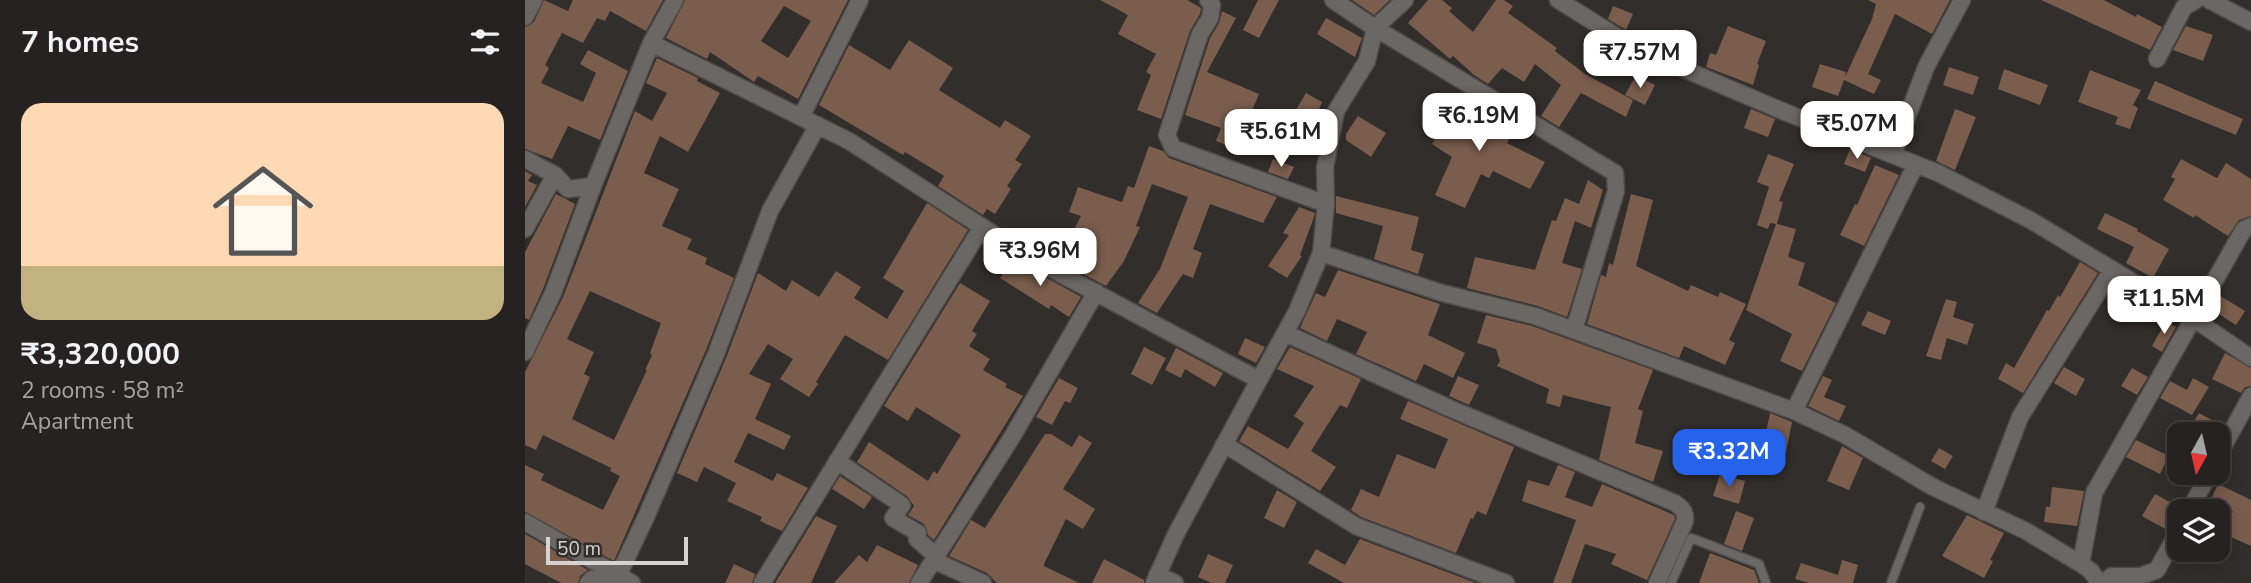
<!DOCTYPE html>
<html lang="en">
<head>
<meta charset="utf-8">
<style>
	body { margin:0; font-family:"Nunito Sans",sans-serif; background:#2e2a2a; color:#f1f3f6; height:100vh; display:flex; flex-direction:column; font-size:26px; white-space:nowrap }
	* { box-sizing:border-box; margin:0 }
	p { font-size:23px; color:#a4a4a5 }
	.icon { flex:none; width:38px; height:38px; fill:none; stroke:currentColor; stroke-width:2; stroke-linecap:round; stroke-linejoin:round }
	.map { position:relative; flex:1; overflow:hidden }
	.panel { display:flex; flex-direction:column; background:#262221; width:525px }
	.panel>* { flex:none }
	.needle { width:46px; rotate:188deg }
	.controls { position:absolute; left:1642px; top:422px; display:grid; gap:14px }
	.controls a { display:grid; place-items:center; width:63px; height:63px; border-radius:14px; background:#262221; box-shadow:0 4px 18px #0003,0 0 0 2px #423f3f; font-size:35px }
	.scale { position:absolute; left:21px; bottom:18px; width:142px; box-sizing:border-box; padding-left:7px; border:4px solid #d5d2d1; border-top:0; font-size:19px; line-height:24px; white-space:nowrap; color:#d5d2d1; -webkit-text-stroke:5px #322e2c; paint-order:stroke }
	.price { position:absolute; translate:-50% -60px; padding:0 16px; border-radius:14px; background:#fff; color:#222; font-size:23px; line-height:46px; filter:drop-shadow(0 2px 4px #0008) }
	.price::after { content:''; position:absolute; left:50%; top:42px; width:21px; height:16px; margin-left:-10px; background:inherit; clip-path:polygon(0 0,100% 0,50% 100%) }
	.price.current { background:#2563eb; color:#fff }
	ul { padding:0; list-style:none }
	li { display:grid; align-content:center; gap:14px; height:371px; padding:0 21px }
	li+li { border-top:2px solid #423f3f }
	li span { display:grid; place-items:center; height:217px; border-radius:21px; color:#555 }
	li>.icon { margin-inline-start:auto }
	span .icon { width:126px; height:126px; fill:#fffc; stroke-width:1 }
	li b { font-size:30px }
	h2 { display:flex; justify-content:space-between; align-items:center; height:84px; padding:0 21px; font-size:30px }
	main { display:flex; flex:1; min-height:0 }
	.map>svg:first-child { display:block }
	.building { fill:#7a5d4d; fill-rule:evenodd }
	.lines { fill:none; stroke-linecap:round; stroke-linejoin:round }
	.service-casing { stroke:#4e4b49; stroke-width:11 }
	.minor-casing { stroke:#4e4b49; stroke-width:19 }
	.service { stroke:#6b6765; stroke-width:8 }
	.minor { stroke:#6b6765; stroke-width:16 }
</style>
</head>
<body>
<main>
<section class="panel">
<h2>7 homes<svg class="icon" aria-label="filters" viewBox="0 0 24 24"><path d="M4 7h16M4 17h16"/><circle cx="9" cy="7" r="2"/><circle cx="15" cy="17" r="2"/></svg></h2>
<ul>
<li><span style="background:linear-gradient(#ffd9b3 75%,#c2b280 0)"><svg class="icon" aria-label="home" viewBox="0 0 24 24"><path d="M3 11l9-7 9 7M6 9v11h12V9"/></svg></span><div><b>₹3,320,000</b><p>2 rooms · 58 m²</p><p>Apartment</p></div></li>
</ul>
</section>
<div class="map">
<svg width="1726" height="583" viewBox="0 0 1726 583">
	<rect width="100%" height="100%" fill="#322e2c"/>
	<path class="building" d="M19,0L43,11L48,0H138L121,31L85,11L80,21L72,18L58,43L37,33L20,65L24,68L16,83L58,102L71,73L55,64L63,50L103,71L75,140L43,126L27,159L0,149V27L9,22Z
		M160,0H323L273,99L233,76L229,82L185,52L182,59L141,38ZM259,6L286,21L263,58L236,41Z
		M575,0H662L676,8L675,14L665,31L636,119L612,110L626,75L621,72L631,54L593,34L603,15Z
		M733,0H754L734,38L718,30Z
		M827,0H865L849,15Z
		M903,0H917L927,8L924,11L948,32L971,0H979L988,6L983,13L1032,48L1030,51L1060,74L1108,100L1101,117L1056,93L1034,127L1016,116L1036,85L1010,64L999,82L977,68L963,84L949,75L928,56L925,59L883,23Z
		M1343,0H1425L1407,34L1370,14L1343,74L1356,80L1349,94L1319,80L1313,96L1287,87L1295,64L1321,72L1320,77L1347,19L1351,4Z
		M1516,0H1579L1611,17L1612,14L1637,27L1625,50Z
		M1088,6L1108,14L1101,30L1083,19Z
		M697,11L711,18L682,72L734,94L711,149L691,141L696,128L660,115L685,38L694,23Z
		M801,18L837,38L830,57L792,34Z
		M1203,26L1241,41L1232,64L1234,65L1228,85L1181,67L1185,53L1191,55Z
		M1661,26L1688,35L1678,61L1648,50Z
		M1150,29L1167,35L1159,56L1143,50Z
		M384,40L428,68L414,90L475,128L480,120L506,136L490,160L497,164L482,186L486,189L470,214L462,209L458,215L413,186L419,176L380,152L378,155L294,105L324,45L365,70Z
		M132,58L173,78L172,81L195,93L163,152L135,136L119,173L154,189L137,226L167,239L162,249L182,258L180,264L209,278L181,350L89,561L0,512V465L19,474L16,480L78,510L95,476L85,471L86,468L18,435L11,450L0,445V372L38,297L110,111L127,121L142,93L121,83ZM65,291L136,323L125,353L127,355L120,370H122L89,440L47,419L65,377L59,374L69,352L42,339Z
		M1424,67L1454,77L1448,95L1418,85Z
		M1479,69L1523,85L1515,105L1473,89Z
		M1565,70L1616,90L1608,105L1613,108L1605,129L1590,124L1593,117L1553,102Z
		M1111,75L1130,85L1120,105L1100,95Z
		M1630,81L1718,119L1711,135L1622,99Z
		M935,92L950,101L948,103L958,112L955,116L987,135L982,143L1020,162L1005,189L968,171L964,178L956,174L940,208L910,195L927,157L907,144L929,112L923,106Z
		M781,93L797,102L781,141L755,130L763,110L769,113Z
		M1226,109L1250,119L1243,137L1219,128Z
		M1430,109L1451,117L1430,170L1411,161Z
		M833,116L861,133L846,157L821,140V134Z
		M624,146L638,151L644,158L752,197L738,223L685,204L668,249L677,253L668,278L658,274L632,313L613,303L635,269L663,197L627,184L611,226L615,227L599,261L581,286L533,261L556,216L544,212L553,187L597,202L603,186L609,188Z
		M1325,149L1346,158L1340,172L1319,164Z
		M1243,154L1269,164L1254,201L1258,202L1252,224L1271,229L1263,257L1280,263L1273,285L1311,303L1277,371L1255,361L1267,334L1221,310L1251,224L1245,223L1243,229L1232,225L1244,187L1232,182Z
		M748,159L769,167L763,179L743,172Z
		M1656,159L1692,178L1701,163L1726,179V216L1714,220L1703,236L1670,215L1669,218L1638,200L1650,179L1646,177Z
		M1350,165L1374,175L1339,246L1315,235L1330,204L1332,205Z
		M0,171L7,175L3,181L12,185L0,207Z
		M1063,180L1078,190L1066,228L1050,221L1037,263L1057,269L1042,317L1013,306L942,288L950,257L1010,270L1027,220L1031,221L1040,198L1054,204Z
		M31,194L50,204L18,289L4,320L0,318V252Z
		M1106,194L1128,200L1111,266L1163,291L1166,285L1193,297L1195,292L1221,304L1204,340L1210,343L1200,365L1159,346L1154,358L1062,324L1076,275L1081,277L1084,263L1088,265Z
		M811,196L894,217L886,250L899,254L893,274L849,259L858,226L811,213Z
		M402,203L443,230L363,360L320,335L291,382L293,384L284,397L255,379L268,359L243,344L224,374L246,384L230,419L266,436L259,450L223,433L209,462L248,481L252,473L283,488L257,531L235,521L237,517L202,501L211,483L179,467L172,482L152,473L201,358L233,273L261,291L267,280L294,297L311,271L336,287L329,298L362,319L379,291L358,278Z
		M774,207L790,213L789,217L775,255L777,256L762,278L743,266L764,235L758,233Z
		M1580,213L1613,229L1612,231L1644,249L1628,278L1601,263L1609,247L1572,229Z
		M488,259L556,297L544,317L526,305L524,309L475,278Z
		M1555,262L1573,273L1498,393L1473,379L1481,363L1489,368L1522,310L1524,311L1533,295L1535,297Z
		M813,270L915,304L903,335L940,353L928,378L899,364L891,381L831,354L842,332L812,319L802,341L775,328L791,293L800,297Z
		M435,283L465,301L447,331L452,334L444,346L465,359L458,370L482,384L480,387L498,396L409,540L403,535L399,524L383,515L389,506L383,497L332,462L344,442L403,481L409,471L412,474L436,435L391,407L383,421L359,406Z
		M1694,295L1720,311L1711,325L1686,309Z
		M1421,299L1432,302L1428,317L1449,324L1442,345L1422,338L1416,360L1401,356Z
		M1343,311L1366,321L1360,335L1336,325Z
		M961,315L1007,326L1128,370L1113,409L1118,411L1110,443L1138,451L1128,482L1074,460L1086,407L1038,395L1035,407L1021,403L1024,389L972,366L975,361L971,349L952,343Z
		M1641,321L1651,327L1637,352L1627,346Z
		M720,338L740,347L731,363L713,354Z
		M619,347L641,358L627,385L606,374Z
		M765,347L836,379L822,408L815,405L786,451L811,467L795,491L714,441L723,426L763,449L779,423L769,416L789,386L752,369Z
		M651,348L698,373L690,387L660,369L656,378L640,370Z
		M1700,353L1726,368V386L1720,387L1716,393L1687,379Z
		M1539,367L1560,379L1551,396L1529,383Z
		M1607,368L1623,377L1612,395L1596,386Z
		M933,376L954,385L944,405L924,396Z
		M1298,376L1307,380L1299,397L1321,406L1314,421L1283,406Z
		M534,378L553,388L545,403L540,401L527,425L511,417Z
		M1668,378L1684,387L1667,415L1635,398L1645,381L1662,390Z
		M883,401L989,447L961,515L952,511L948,519L946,518L931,553L836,517L826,510L836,489L854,497L872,454L910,469L923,439L875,419Z
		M1245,413L1267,422L1261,452L1238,447Z
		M1674,413L1698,426L1693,434H1675L1665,428Z
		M520,434H526L547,447L554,435L567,443L538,489L570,509L558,529L541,519L519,564V566L554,583H472L462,573L424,556L446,520L460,528Z
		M1611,440L1644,456L1635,474L1601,457Z
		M1317,446L1338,458L1324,490L1302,481Z
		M1414,448L1428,456L1420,469L1406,461Z
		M1033,465L1050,472L1040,497L1067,507L1077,484L1149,515L1150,519L1122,580L1086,564L1091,554L1060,544L1046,583H1028L1051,520L997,501L1003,480L1024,486Z
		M1195,474L1220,481L1214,504L1188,496Z
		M315,476L347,497L339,509L307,489Z
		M1693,484L1726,500V546L1697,533L1708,511H1681Z
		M1527,487L1559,491L1552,526L1519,522L1521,507H1525Z
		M752,490L772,502L759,528L739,518Z
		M1630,494L1654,507V520L1648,521L1642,530L1617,516Z
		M1211,511L1229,518L1217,551L1199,544Z
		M1442,515L1479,533L1465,560L1468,561L1459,578L1417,556Z
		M291,516L312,526L286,583H250Z
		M0,534L63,570L55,576L53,583H36L0,564Z
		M835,539L951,583H819L783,563L791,549L820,565Z
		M352,545L393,565L384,583H309L334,555L342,562Z
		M1185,553L1229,570L1234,583H1174Z
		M683,554L708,565L700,583H686L673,577Z
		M579,559L619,580V583H567Z
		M1317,560L1333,565L1328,583H1284L1270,579L1276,563L1313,575Z
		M209,564L230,574L227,583H200Z"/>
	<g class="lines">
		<defs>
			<path id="service" d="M1146,583L1166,538L1234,564L1241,583
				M1366,583L1395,507"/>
			<path id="minor" d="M683,0L687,5L685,18L675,34L642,135L648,148L801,204
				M808,0L850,28L1090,173L1091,191L1049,330
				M1033,0L1112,49L1255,110L1413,173L1507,221L1669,319L1726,358
				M1684,0L1726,22
				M0,17L9,0
				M126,43L150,0
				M1632,59L1659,7L1671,0
				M276,117L335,0
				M1368,155L1401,67L1437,0
				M0,159L30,175L43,189L68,186L126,43L324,141L504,257L734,380L772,311L796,253L801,204L800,168L811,111L842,61L850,28L880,0
				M0,229L30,175
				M796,253L917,293L1010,316L1269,411L1320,435L1408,487L1501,531L1556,564L1566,571L1574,583
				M760,333L924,408L1150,503C1157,508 1161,512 1160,521L1132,583
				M0,352L28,293L68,186
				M1269,411L1391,164
				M699,444L831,526L981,583
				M1692,458L1726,396
				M312,461L377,505L368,518L393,533L392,539L411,556
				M1664,511L1685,472
				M1459,512L1495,417L1587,270
				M0,522L107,583
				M408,560L458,583
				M1556,564L1569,493L1719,229L1726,226
				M632,575L650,583
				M63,583L67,579L94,574L121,517L191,354L245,211L293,125
				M237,583L457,227
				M394,583L487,437L571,292
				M629,583L651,534L734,380
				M1578,583L1587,576H1616L1632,570L1654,530"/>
		</defs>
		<use href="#service" class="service-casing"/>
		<use href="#minor" class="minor-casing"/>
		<use href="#service" class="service"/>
		<use href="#minor" class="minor"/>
	</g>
</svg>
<div class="controls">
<a><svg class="needle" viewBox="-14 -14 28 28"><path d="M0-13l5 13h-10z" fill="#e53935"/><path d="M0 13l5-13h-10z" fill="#a4a4a5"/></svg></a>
<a><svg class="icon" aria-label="layers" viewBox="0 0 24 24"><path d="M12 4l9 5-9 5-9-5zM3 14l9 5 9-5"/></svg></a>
</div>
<div class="scale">50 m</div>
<b class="price" style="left:1115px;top:90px">₹7.57M</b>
<b class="price" style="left:954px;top:153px">₹6.19M</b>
<b class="price" style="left:1332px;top:161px">₹5.07M</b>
<b class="price" style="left:756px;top:169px">₹5.61M</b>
<b class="price" style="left:515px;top:288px">₹3.96M</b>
<b class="price" style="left:1639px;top:336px">₹11.5M</b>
<b class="price current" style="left:1204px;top:489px">₹3.32M</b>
</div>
</main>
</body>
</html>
